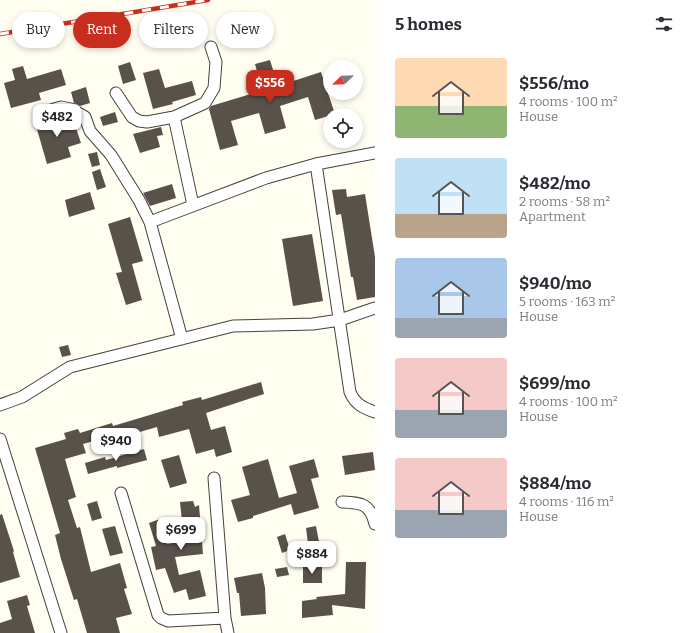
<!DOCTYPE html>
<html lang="en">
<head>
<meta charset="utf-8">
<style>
	body { margin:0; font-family:Bitter,serif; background:#f2f2f3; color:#2b2b33; height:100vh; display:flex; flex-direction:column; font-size:15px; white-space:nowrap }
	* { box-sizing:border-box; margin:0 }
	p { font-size:13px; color:#7c7c81 }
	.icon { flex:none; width:22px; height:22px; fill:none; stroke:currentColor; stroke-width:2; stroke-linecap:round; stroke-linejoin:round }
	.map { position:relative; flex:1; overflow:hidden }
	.drawer { display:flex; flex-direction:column; background:#fff; width:320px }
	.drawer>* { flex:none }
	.hud { position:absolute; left:12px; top:12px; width:303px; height:36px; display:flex; gap:8px }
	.needle { width:26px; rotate:247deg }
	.fabs { position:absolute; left:323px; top:60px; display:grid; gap:8px }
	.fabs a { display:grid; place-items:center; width:40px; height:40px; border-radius:50%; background:#fff; box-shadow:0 2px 6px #0003; font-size:20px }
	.price { position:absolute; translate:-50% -34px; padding:0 9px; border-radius:8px; background:#fff; color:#222; font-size:13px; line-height:26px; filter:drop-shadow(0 1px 2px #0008) }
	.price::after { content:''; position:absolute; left:50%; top:24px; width:12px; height:9px; margin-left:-6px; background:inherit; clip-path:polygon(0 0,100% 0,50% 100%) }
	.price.selected { background:#c92d1d; color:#fff }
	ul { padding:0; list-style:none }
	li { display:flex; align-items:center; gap:12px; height:100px; padding:0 20px }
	li span { display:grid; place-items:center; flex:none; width:112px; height:80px; border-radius:4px; color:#555 }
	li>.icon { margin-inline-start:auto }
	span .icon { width:48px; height:48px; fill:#fffc; stroke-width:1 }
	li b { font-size:17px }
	h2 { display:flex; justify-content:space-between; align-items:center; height:48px; padding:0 20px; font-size:17px }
	.chip { padding:0 14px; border-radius:18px; background:#fff; box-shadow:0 2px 6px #0003; font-size:14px; line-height:36px }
	.chip.selected { background:#c92d1d; color:#fff }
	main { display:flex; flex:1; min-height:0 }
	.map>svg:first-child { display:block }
	.building { fill:#59524a }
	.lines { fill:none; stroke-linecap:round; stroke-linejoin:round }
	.street-casing { stroke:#424242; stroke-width:13 }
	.street { stroke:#fff; stroke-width:11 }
	.rail-casing { stroke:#c92d1d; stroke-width:4.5 }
	.rail { stroke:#fff; stroke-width:3; stroke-dasharray:9; stroke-linecap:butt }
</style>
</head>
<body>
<main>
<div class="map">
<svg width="375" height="633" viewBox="0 0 375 633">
	<rect width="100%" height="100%" fill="#fffef1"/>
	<path class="building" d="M270,60L278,86L321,72L335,114L315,120L308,97L280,106L286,128L265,134L259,113L231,121L238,145L220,150L209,109L211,106L254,93L252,88L261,86L255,64Z
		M130,62L136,80L123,84L118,66Z
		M23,66L27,79L61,69L66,85L39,93L41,100L11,108L4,83L15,80L12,69Z
		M159,69L165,88L192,81L196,95L172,102L173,104L153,109L143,73Z
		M86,87L90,103L80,106L74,103L71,92Z
		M115,112L118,122L103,126L100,117Z
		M58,115L61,123L73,119L81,143L68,147L71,157L47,164L34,119L43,120Z
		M161,127L163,135L157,136L160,147L140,153L133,134Z
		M97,152L100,165L92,167L88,154Z
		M100,169L106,187L97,190L92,172Z
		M172,184L176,198L150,206L143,193Z
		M346,189L347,197L365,194L375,257V297L357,300L353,277H351L341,214L336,215L332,190Z
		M90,192L95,209L69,217L65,200Z
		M130,217L143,261L132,264L142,300L126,305L116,273L122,272L108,224Z
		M312,234L323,301L293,306L282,239Z
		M68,345L71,355L62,357L59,347Z
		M261,382L264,394L206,413L211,430L225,426L232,452L216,457L214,449L196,454L189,429L159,437L157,427L126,436L125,432L83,444L86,453L65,459L76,497L68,500L77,528L80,527L91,572L120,563L127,588L124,589L132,614L116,618L120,633H87L77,599L74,600L61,559L55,535L60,533L35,448L66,439L64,433L78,429L80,433L112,423L113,426L183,405L182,402L201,397L202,400Z
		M144,449L147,460L117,468V466L88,474L85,463L105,457L106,460Z
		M373,452L375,470L345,475L342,456Z
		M179,455L187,483L170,488L161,460Z
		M268,459L279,498L297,493L289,466L314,459L319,477L311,479L319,508L294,515L291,504L253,516V518L238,522L231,500L250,495L242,467Z
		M97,501L102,518L92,521L87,504Z
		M193,501L195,507L199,505L203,554L175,557L179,575L200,570L206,596L189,600L186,589L174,593L165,568L156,570L151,547L156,546L149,523L160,519L167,544L184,541L180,502Z
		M2,514L14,551L13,552L20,577L0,583V515Z
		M115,526L123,553L110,556L102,529Z
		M316,526L319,542L308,544L306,528Z
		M285,534L290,550L282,553L277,537Z
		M346,562H366L365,609L332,605L333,615L302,618V601L317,599L316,597L345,594Z
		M287,567L289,575L277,577L275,569Z
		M303,567H322V583H303Z
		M262,573L265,588L266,614L241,616L239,593H237L234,578Z
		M27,595L30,605L27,606L35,633H0V623L12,619L7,601Z"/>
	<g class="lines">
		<defs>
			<path id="street" d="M116,93L132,117L139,121L147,122L174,117L205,103L214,88L216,62L211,47
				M41,113L61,107L71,109L85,117L90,131L111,155L139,200L150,222L182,339
				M174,117L193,205
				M316,164L350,392C355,404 363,408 375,412
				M150,222L266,178L316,164L375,153
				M0,405L22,397L70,367L233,326L313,324L340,320L375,308
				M0,439L61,633
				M214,478L225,618L228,633
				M121,493L158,615L161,618L168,621L225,618
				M342,502C361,503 370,503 375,524"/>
		</defs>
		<use href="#street" class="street-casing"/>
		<use href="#street" class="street"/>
		<defs>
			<path id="rail" d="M0,34L208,0"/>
		</defs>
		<use href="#rail" class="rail-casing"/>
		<use href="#rail" class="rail"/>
	</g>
</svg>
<div class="fabs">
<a><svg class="needle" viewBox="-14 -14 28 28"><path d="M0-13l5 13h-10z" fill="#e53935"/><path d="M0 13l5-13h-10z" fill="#7c7c81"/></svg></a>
<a><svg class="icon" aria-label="locate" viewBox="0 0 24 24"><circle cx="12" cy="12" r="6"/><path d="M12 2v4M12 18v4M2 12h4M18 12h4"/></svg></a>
</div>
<b class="price selected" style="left:270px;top:104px">$556</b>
<b class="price" style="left:57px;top:138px">$482</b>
<b class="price" style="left:116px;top:462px">$940</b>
<b class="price" style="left:181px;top:551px">$699</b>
<b class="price" style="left:312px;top:575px">$884</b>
<div class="hud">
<a class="chip">Buy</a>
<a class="chip selected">Rent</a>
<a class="chip">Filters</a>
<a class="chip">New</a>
</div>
</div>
<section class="drawer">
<h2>5 homes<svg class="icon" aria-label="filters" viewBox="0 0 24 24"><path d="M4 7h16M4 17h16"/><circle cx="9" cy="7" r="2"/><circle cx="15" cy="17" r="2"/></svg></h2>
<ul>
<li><span style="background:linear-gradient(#ffd9b3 60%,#8fb573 0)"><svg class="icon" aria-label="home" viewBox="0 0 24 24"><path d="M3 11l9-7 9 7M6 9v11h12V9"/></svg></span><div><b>$556/mo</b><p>4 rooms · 100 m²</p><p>House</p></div></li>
<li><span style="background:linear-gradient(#bfe0f5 70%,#b9a48a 0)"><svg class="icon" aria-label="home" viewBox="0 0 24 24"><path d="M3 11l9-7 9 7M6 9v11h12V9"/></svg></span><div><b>$482/mo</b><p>2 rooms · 58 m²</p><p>Apartment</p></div></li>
<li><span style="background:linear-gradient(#a9c7e8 75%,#9aa5b1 0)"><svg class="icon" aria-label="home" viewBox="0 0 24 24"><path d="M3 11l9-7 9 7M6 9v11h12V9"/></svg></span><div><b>$940/mo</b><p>5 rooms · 163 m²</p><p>House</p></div></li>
<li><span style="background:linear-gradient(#f6c9c9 65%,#9aa5b1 0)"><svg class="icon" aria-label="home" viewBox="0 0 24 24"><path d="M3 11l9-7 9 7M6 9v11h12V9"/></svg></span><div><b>$699/mo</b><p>4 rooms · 100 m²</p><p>House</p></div></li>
<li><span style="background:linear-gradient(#f6c9c9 65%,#9aa5b1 0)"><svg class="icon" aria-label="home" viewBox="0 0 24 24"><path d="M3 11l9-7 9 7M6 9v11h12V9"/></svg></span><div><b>$884/mo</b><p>4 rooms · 116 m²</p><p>House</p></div></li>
</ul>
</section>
</main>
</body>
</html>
